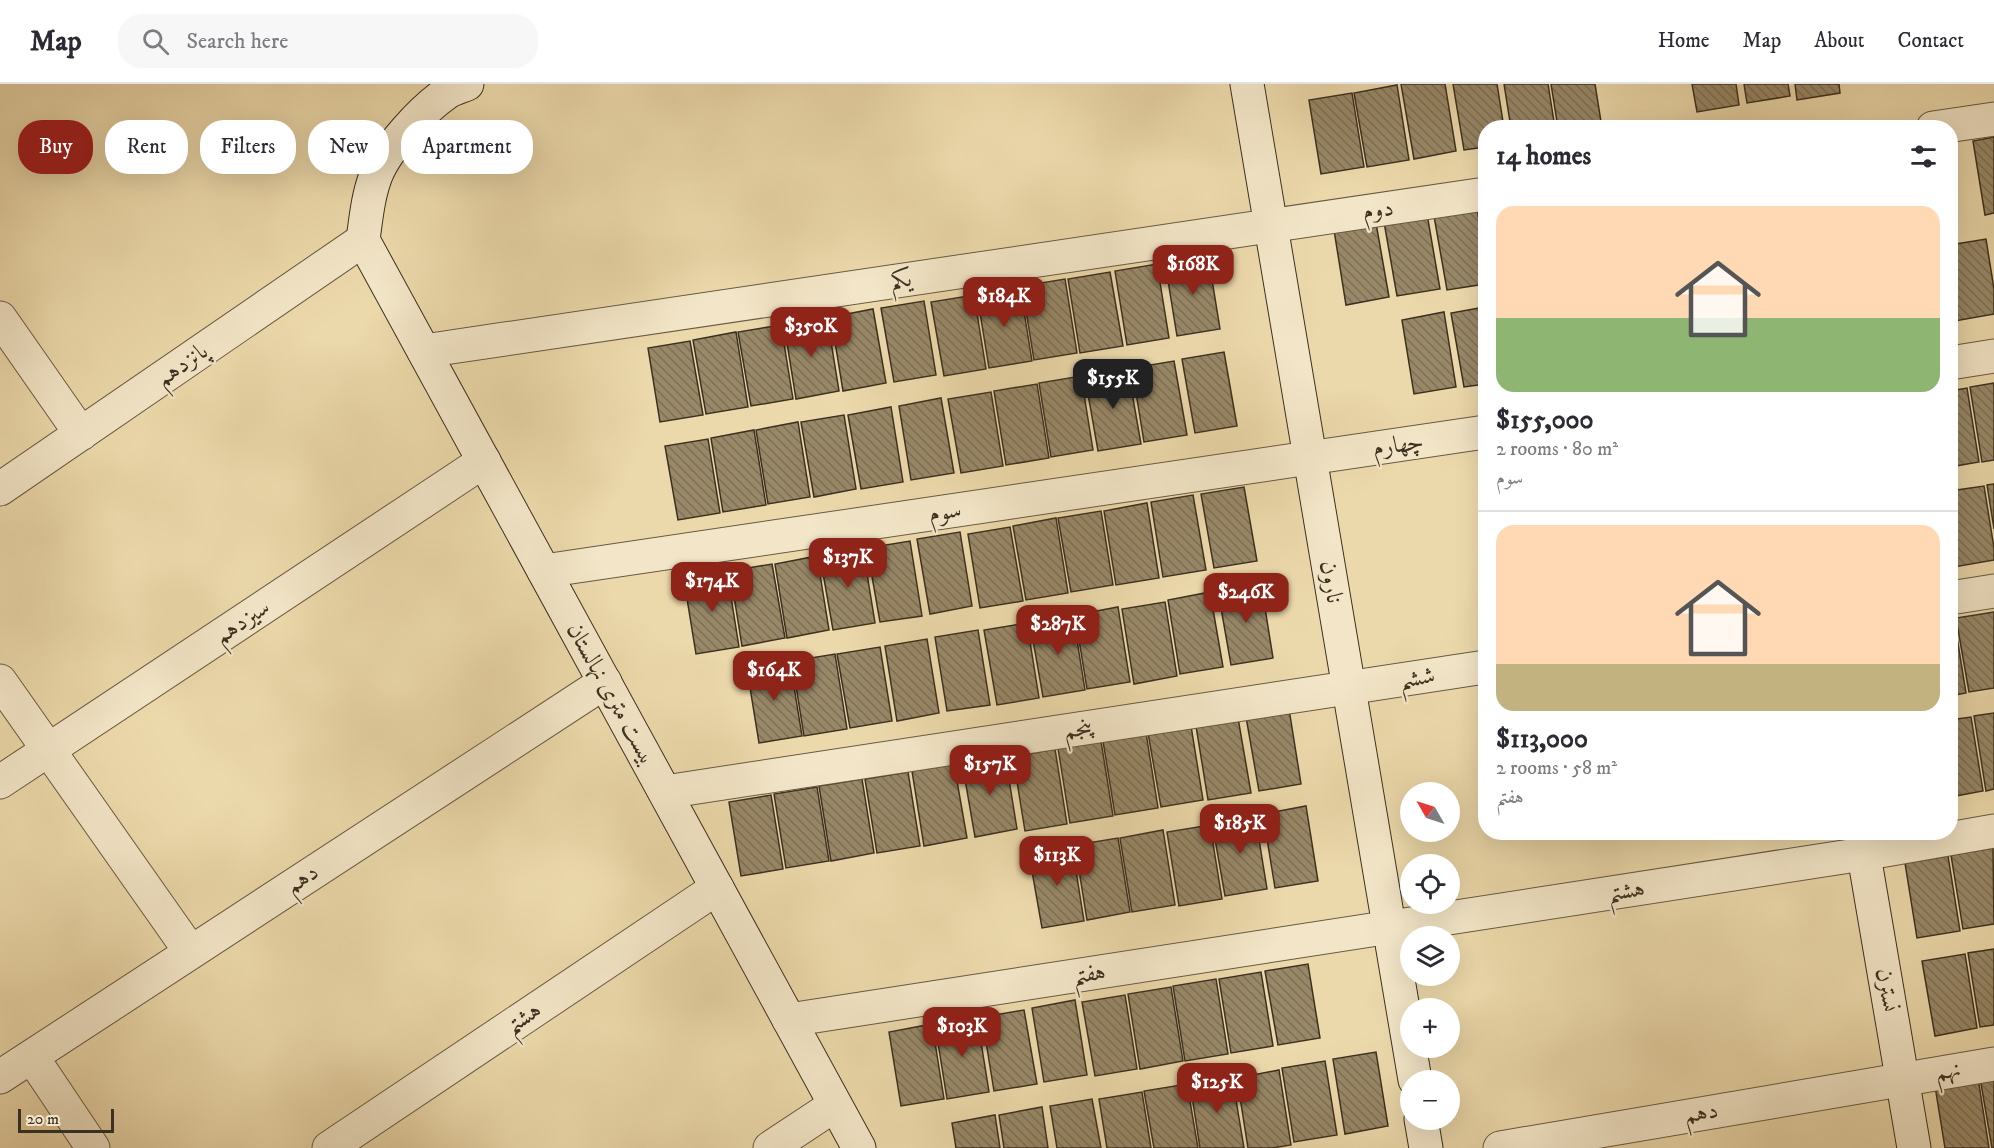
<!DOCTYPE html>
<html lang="en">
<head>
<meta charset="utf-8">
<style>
	body { margin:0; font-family:"IM FELL DW Pica",Amiri,serif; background:#f7f7f7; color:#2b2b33; height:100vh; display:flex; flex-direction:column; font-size:22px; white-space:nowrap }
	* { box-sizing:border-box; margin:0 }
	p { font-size:20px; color:#7c7c81 }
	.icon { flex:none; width:33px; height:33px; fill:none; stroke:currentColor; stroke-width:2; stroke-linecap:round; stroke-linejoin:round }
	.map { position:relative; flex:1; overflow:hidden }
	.panel { position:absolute; left:1478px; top:36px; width:480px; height:720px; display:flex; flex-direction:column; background:#fff; border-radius:24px; box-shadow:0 6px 24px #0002 }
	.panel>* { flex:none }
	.guide { position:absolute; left:18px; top:36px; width:570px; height:54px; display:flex; gap:12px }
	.needle { width:39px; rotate:309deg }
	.fabs { position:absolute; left:1400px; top:698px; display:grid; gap:12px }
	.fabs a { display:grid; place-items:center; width:60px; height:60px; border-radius:50%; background:#fff; box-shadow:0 6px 24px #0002; font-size:30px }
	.scale { position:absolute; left:18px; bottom:15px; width:96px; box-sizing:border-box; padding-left:6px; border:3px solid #3c3020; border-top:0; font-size:16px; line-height:21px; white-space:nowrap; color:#3c3020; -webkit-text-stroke:4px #f3e6c8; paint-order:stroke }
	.price { position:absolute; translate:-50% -51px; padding:0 14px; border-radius:12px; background:#8f2418; color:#fff; font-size:20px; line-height:39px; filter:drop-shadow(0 2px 3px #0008) }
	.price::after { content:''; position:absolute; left:50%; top:36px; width:18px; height:14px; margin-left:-9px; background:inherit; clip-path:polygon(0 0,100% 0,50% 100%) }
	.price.current { background:#222; color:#fff }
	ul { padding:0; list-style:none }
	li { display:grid; align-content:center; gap:12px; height:318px; padding:0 18px }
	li+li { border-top:2px solid #e1e1e2 }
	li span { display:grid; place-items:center; height:186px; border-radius:18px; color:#555 }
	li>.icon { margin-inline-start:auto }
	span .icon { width:108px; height:108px; fill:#fffc; stroke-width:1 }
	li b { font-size:26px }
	h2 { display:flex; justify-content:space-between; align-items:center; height:72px; padding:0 18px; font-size:26px }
	.chip { padding:0 21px; border-radius:24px; background:#fff; box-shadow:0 6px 24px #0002; font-size:21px; line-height:54px }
	.chip.current { background:#8f2418; color:#fff }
	header { display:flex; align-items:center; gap:36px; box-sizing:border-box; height:84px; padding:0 30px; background:#fff; border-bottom:2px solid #e1e1e2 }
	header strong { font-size:28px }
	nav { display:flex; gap:33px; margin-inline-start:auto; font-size:21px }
	.search { width:420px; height:54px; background:#f7f7f7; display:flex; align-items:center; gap:15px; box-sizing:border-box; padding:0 21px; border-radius:24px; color:#7c7c81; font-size:22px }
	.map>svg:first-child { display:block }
	.building { fill:url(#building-back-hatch); stroke:#3c3020; stroke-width:1.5 }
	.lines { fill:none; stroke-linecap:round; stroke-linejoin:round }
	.street-casing { stroke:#685a43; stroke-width:35 }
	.secondary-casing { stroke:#3c3020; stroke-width:35 }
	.street { stroke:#f3e6c8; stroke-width:33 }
	.secondary { stroke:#f3e6c8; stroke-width:33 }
	.labels { text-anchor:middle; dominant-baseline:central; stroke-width:4.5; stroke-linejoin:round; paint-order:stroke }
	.street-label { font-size:24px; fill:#3c3020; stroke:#f3e6c8 }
</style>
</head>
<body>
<header>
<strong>Map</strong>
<div class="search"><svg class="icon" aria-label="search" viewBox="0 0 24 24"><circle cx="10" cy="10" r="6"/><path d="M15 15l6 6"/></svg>Search here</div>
<nav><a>Home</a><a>Map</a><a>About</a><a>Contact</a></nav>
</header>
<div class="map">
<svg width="1994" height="1064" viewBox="0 0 1994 1064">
	<defs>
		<pattern id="building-back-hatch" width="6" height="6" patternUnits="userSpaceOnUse" patternTransform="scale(1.5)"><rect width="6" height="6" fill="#988868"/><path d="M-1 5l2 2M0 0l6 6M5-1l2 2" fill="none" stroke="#7d7055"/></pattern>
	</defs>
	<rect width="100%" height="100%" fill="#ecd9ab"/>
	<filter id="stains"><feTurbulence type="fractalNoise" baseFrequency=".00333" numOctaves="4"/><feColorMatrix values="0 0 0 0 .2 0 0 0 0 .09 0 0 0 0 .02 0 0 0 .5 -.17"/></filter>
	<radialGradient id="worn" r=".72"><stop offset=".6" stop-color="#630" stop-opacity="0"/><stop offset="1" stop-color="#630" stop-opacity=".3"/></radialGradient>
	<path class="building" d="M1401,0H1445L1456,67L1414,75Z
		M1453,0H1497L1504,44H1485V63L1464,66Z
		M1504,0H1548L1555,44H1511Z
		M1551,0H1595L1602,44H1558Z
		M1692,0H1736L1739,21L1697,28Z
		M1744,0H1788L1790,12L1747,19Z
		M1795,0H1839L1840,9L1797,16Z
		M1397,1L1409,76L1367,83L1354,9Z
		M1352,9L1364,83L1321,90L1309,16Z
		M1994,53V129L1985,131L1973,57Z
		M1485,123V154L1480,124Z
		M1477,125L1485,173V200L1447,206L1434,132Z
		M1427,130L1440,205L1397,212L1384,138Z
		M1376,139L1389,213L1346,221L1334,146Z
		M1986,155L1994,205V230L1955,237L1950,205V161Z
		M1208,171L1220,245L1177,252L1165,178Z
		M1157,180L1169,254L1127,261L1115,187Z
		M1110,188L1123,262L1080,269L1068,195Z
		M1065,195L1077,269L1034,276L1022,202Z
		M1020,203L1032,277L989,284L977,210Z
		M974,211L986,285L944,292L931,218Z
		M924,217L936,291L894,298L881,224Z
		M1485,223V300L1464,303L1451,229Z
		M873,225L886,299L843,307L831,233Z
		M1444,228L1456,303L1414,310L1402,236Z
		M827,233L839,307L796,315L784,240Z
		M781,241L793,315L751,322L738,248Z
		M736,248L748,323L706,330L693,256Z
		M690,257L703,331L660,338L648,264Z
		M1224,268L1237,342L1195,349L1182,275Z
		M1174,277L1187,351L1144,358L1132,284Z
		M1128,286L1141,360L1098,367L1085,293Z
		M1081,292L1093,366L1051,373L1039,299Z
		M1994,299V376L1982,378L1970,303Z
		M1037,300L1049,374L1006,381L994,307Z
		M1967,304L1979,378L1950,383V307Z
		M991,308L1003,382L961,389L948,315Z
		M941,314L954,389L911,396L899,322Z
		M891,323L903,398L861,405L848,331Z
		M844,331L856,405L814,413L801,338Z
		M798,338L810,413L768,420L756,346Z
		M754,346L766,421L723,428L711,354Z
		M708,355L720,429L678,436L665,362Z
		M1994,400V445L1987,401Z
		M1984,402L1994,464V476L1954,483L1950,461V407Z
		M1244,403L1257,477L1214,484L1201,410Z
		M1193,411L1206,486L1163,493L1151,418Z
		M1147,419L1159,494L1116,501L1104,427Z
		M1101,427L1113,501L1071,508L1058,434Z
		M1056,434L1068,509L1026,516L1013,442Z
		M1010,443L1023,517L980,524L968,450Z
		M960,448L972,522L930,530L917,455Z
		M910,457L922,532L880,538L867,464Z
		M863,465L875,539L833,546L820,472Z
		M817,472L829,546L787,554L775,480Z
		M772,480L785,554L742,562L730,487Z
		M727,488L739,563L696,570L684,496Z
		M1261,499L1273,574L1231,581L1218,507Z
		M1210,508L1223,583L1180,590L1168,516Z
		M1165,518L1177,592L1134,600L1122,525Z
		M1118,523L1130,598L1087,605L1075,531Z
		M1994,528V604L1969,608L1956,534Z
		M1073,531L1085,606L1043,613L1030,539Z
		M1950,535H1954L1966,609L1950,612Z
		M1027,539L1039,614L997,621L984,546Z
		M978,546L990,621L947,627L935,553Z
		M927,555L939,629L897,637L885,562Z
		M880,563L892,637L850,644L837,570Z
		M835,570L847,645L804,652L792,577Z
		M790,578L802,652L759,659L747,585Z
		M1289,625L1301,700L1259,707L1246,633Z
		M1994,629V705L1986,707L1974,632Z
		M1971,633L1983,707L1950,713V636Z
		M1238,634L1251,709L1208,716L1196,642Z
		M1191,642L1203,716L1161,723L1148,649Z
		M1146,649L1158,724L1115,731L1103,657Z
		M1101,657L1113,732L1070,739L1058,664Z
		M1055,665L1067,740L1025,747L1013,673Z
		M1005,671L1017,745L975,753L962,678Z
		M954,680L967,754L924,762L912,687Z
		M908,688L920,762L877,769L865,695Z
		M862,695L874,769L831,777L819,702Z
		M817,703L829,777L786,784L774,710Z
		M771,711L783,785L741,792L729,718Z
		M1306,722L1318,797L1275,804L1263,730Z
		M1255,731L1267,805L1225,812L1212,738Z
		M1210,741L1222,815L1179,822L1167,748Z
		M1163,746L1175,821L1132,828L1120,754Z
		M1118,754L1130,828L1087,836L1075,761Z
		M1072,762L1084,837L1042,844L1029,770Z
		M1993,764L1994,840L1963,845L1951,771Z
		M1948,772L1960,847L1917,854L1905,779Z
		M1994,865V941L1980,943L1968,869Z
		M1965,870L1977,944L1935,952L1922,877Z
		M1308,880L1320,954L1278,961L1265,887Z
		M1261,888L1273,962L1231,969L1219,895Z
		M1216,895L1228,970L1185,977L1173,902Z
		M1171,903L1183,977L1140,985L1128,910Z
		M1125,911L1137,985L1095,992L1082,918Z
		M1075,916L1087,991L1044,998L1032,924Z
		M1024,926L1037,1000L994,1007L982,933Z
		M977,933L989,1008L947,1015L935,940Z
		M932,940L944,1015L901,1022L889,948Z
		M1376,968L1388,1042L1345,1050L1333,975Z
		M1325,977L1337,1051L1294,1058L1282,984Z
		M1279,986L1291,1061L1272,1064H1248L1237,994Z
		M1232,992L1244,1064H1200L1190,999Z
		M1994,992V1064H1992L1980,994Z
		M1978,994L1989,1064H1945L1935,1002Z
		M1187,1000L1198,1064H1154L1144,1007Z
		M1142,1008L1151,1064H1107L1099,1015Z
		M1092,1015L1101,1064H1057L1050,1022Z
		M1042,1023L1048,1064H1004L999,1031Z
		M995,1031L1000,1064H956L952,1039Z"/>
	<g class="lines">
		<defs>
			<path id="street" d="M1933,44L1994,35
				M0,234L81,350
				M424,267L1485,110
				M1950,279L1994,272
				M0,405L363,156
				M544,487L1485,348
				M1950,514L1994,507
				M0,597L190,867
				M0,698L484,377
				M665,708L1485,583
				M789,936L1863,770L1994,747
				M32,973L93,1064
				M0,993L605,598
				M329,1064L717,804
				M770,1064L835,1021
				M1500,1064L1994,980"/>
			<path id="secondary" d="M467,0C460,3 451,5 445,10C421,27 387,64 376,91C368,112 366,134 363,156L859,1064
				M1247,0L1415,996
				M1860,748L1914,1064
				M1421,1035L1426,1064"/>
		</defs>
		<use href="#street" class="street-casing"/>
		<use href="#secondary" class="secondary-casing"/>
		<use href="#street" class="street"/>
		<use href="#secondary" class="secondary"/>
	</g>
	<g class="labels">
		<g class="street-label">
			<text transform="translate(1378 126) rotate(-8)">دوم</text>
			<text transform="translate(901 196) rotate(-8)">یکم</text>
			<text transform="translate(182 281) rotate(-35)">پانزدهم</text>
			<text transform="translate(1398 361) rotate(-8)">چهارم</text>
			<text transform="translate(945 428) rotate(-8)">سوم</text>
			<text transform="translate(1331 498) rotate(80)">نارون</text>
			<text transform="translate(242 538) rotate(-34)">سیزدهم</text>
			<text transform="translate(1417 594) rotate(-9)">ششم</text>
			<text transform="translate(611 610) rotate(61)">بیست متری نهالستان</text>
			<text transform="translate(1078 645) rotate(-9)">پنجم</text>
			<text transform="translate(302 795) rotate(-33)">دهم</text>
			<text transform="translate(1626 807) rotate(-9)">هشتم</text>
			<text transform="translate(1089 890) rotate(-9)">هفتم</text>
			<text transform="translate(1887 906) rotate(80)">نسترن</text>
			<text transform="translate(523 934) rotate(-34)">هشتم</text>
			<text transform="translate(1948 987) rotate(-9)">نهم</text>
			<text transform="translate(1701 1029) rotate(-10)">دهم</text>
		</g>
	</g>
	<rect width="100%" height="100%" filter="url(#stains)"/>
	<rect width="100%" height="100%" fill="url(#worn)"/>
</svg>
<div class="fabs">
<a><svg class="needle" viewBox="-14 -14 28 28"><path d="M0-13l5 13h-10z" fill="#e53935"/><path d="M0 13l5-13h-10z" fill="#7c7c81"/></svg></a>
<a><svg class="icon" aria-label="locate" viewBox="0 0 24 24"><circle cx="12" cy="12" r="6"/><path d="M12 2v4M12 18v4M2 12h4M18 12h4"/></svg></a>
<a><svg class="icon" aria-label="layers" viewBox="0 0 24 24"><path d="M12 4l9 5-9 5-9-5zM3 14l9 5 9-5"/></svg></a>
<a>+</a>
<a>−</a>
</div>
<div class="scale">20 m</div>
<b class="price" style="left:1193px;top:212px">$168K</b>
<b class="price" style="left:1004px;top:244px">$184K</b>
<b class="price" style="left:811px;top:274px">$350K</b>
<b class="price current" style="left:1113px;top:326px">$155K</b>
<b class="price" style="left:848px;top:505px">$137K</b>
<b class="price" style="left:712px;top:529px">$174K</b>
<b class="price" style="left:1246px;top:540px">$246K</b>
<b class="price" style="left:1058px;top:572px">$287K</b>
<b class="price" style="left:774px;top:618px">$164K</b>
<b class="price" style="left:990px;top:712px">$157K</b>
<b class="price" style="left:1240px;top:771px">$185K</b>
<b class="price" style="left:1057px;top:803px">$113K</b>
<b class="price" style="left:962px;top:974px">$103K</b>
<b class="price" style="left:1217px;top:1030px">$125K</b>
<div class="guide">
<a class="chip current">Buy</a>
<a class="chip">Rent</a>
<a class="chip">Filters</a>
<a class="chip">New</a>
<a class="chip">Apartment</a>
</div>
<section class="panel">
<h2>14 homes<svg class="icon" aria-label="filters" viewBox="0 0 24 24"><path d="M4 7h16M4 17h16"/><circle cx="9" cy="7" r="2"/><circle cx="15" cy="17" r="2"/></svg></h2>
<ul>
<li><span style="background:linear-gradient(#ffd9b3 60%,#8fb573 0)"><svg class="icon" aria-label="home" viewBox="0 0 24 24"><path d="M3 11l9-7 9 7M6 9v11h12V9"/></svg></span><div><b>$155,000</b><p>2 rooms · 80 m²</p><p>سوم</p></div></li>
<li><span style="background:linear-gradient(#ffd9b3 75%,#c2b280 0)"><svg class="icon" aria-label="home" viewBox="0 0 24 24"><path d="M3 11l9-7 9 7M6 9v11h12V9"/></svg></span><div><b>$113,000</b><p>2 rooms · 58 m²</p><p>هفتم</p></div></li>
</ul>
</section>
</div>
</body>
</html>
